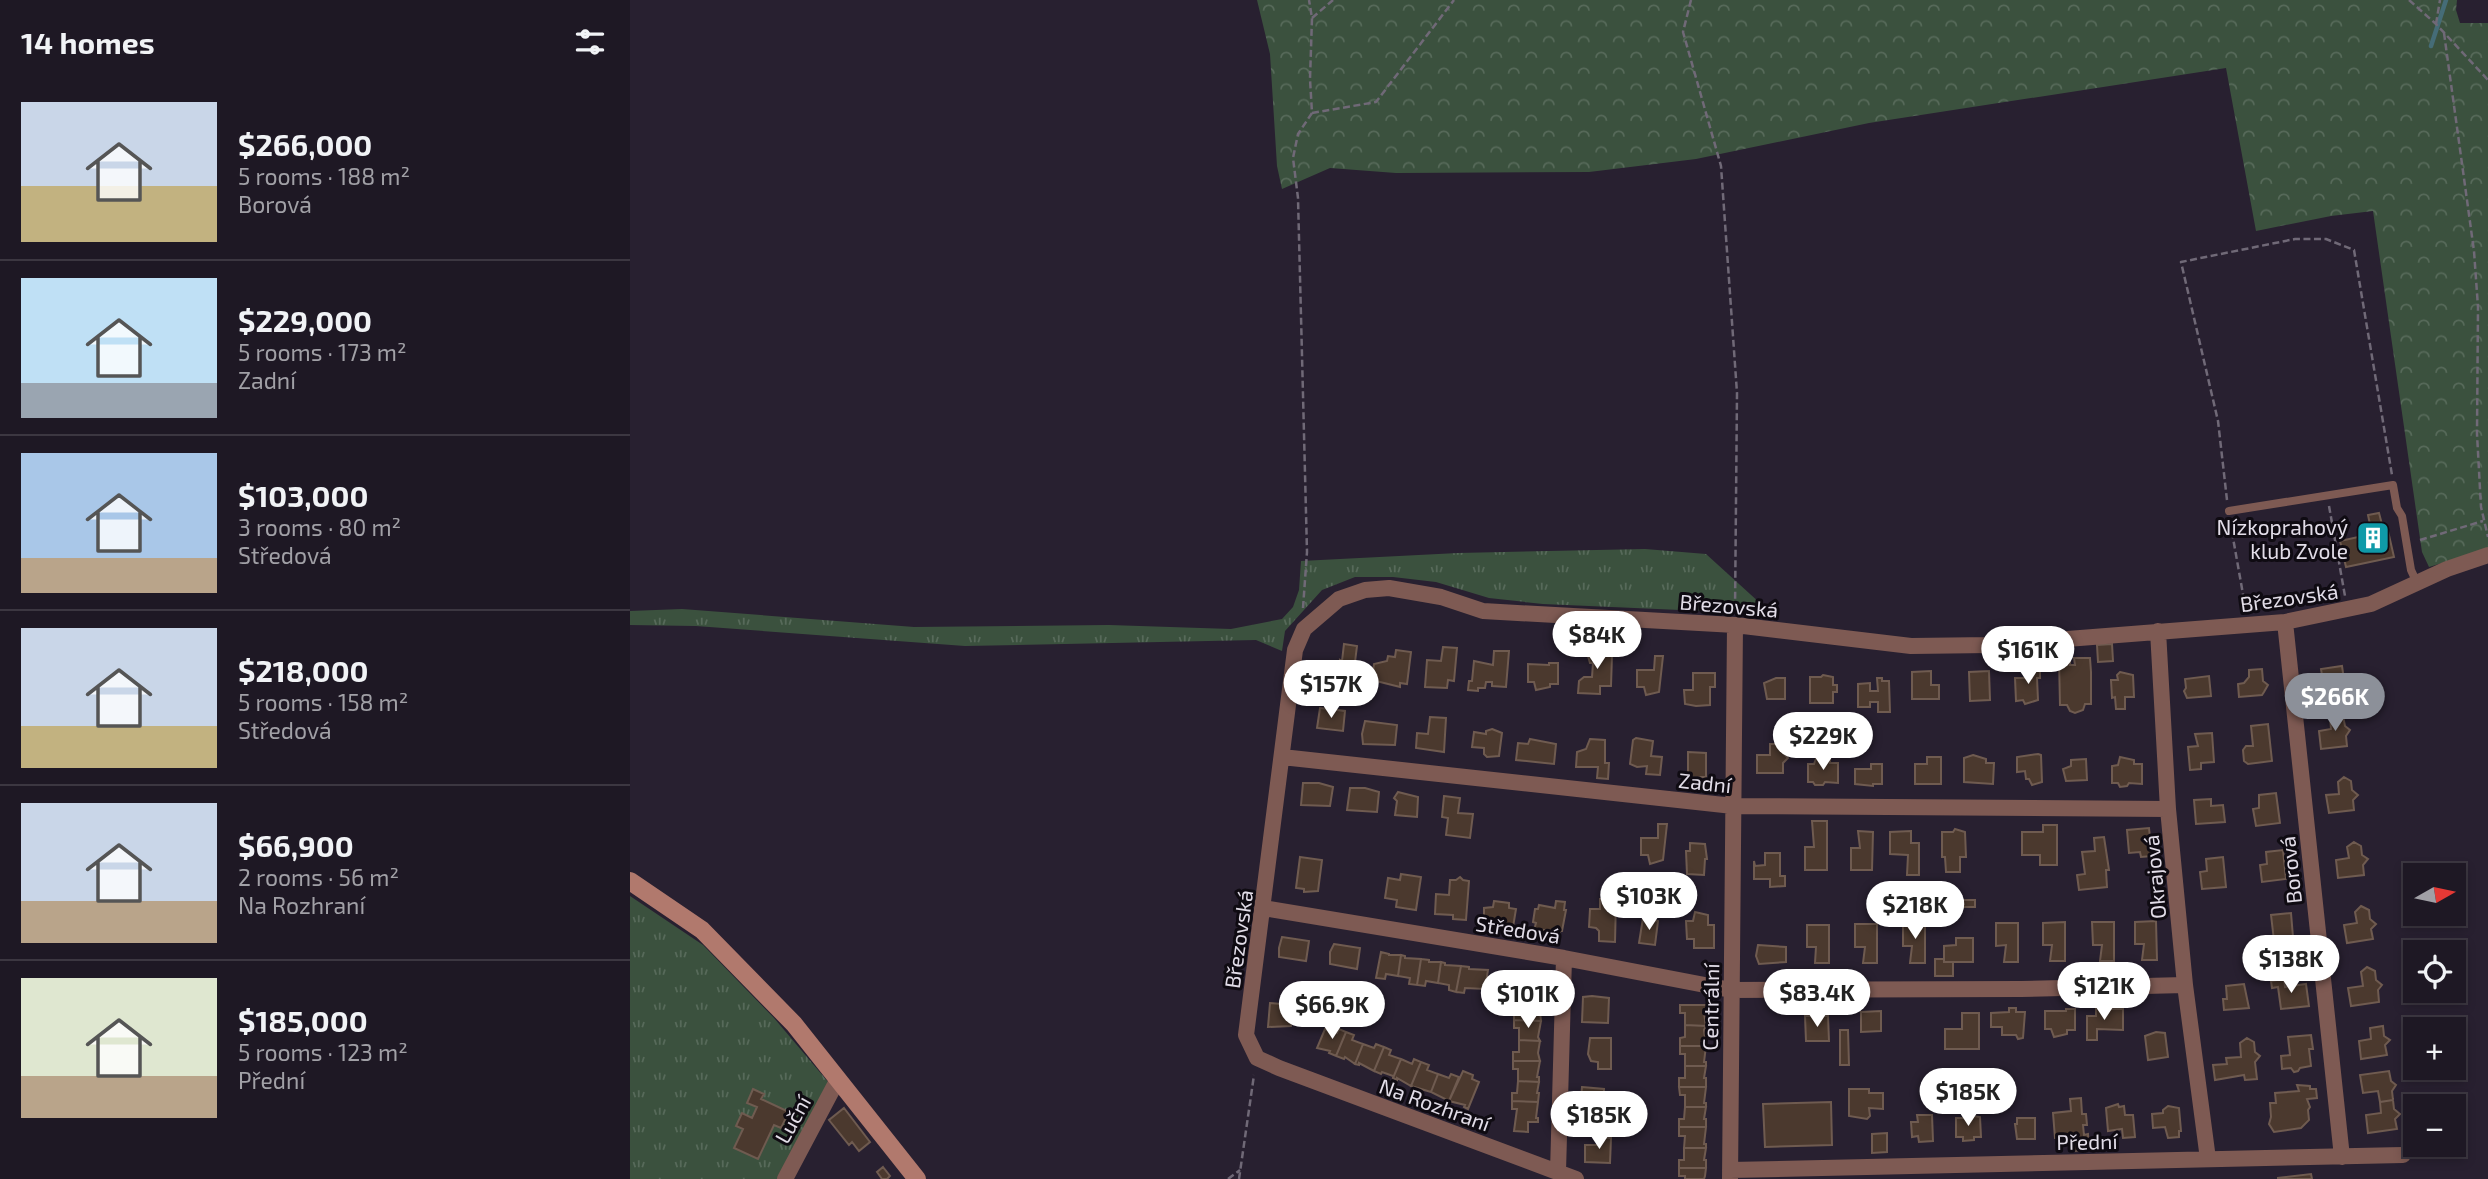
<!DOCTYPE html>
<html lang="en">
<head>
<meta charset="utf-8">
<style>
	body { margin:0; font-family:"Exo 2",sans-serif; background:#2b2531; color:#f1f3f6; height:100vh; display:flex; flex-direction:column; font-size:26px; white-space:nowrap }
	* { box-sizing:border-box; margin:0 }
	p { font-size:23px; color:#a1a0a6 }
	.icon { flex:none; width:38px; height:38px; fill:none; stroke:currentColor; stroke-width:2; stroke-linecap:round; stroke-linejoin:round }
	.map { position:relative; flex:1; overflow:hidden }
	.panel { display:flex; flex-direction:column; background:#1e1824; width:630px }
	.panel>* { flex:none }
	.needle { width:46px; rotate:81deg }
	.controls { position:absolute; left:1773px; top:863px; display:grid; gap:14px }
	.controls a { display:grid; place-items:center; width:63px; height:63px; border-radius:0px; background:#1e1824; box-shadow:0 4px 10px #0003,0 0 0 2px #3c3741; font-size:35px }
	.price { position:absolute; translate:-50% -60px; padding:0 16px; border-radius:24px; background:#fff; color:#222; font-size:23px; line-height:46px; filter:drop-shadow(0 2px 4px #0008) }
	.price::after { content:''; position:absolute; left:50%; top:42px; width:21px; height:16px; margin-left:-10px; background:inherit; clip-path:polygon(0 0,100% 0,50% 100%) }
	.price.selected { background:#8c9099; color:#fff }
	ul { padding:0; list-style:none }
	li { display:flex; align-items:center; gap:21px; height:175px; padding:0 21px }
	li+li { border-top:2px solid #3c3741 }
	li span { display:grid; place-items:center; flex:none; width:196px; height:140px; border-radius:0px; color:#555 }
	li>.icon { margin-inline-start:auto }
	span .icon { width:84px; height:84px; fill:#fffc; stroke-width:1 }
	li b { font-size:30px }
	h2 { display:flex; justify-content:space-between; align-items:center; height:84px; padding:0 21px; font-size:30px }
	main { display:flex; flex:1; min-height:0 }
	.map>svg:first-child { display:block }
	.grass { fill:url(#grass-tufts) }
	.forest { fill:url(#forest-crowns) }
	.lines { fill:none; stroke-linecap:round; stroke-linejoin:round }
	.stream { stroke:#456c77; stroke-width:4.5 }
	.building { fill:#4b392e; stroke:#6f5b50; stroke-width:2 }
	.path { stroke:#706977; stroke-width:2.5; stroke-dasharray:7 3.5; stroke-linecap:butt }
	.lane { stroke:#7e5a53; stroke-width:8 }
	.street { stroke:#7e5a53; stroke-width:16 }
	.secondary { stroke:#b1796d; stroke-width:18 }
	.labels { text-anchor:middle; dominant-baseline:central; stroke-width:6; stroke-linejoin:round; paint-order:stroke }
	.poi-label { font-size:21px; fill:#e2dde8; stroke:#0f0b12; text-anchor:end }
	.street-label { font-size:21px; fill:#e2dde8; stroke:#0f0b12 }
</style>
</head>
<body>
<main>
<section class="panel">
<h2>14 homes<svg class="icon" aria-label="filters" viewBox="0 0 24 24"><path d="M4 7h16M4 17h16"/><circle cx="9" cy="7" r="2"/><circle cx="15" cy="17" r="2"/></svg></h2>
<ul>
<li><span style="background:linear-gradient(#c9d6e8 60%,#c2b280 0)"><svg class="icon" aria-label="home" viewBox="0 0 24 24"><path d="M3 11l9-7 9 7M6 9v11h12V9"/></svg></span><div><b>$266,000</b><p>5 rooms · 188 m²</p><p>Borová</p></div></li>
<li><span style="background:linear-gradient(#bfe0f5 75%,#9aa5b1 0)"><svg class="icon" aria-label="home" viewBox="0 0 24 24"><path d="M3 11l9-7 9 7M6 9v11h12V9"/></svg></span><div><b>$229,000</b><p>5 rooms · 173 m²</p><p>Zadní</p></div></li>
<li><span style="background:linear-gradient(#a9c7e8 75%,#b9a48a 0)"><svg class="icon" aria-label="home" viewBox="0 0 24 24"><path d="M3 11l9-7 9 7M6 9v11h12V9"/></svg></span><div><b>$103,000</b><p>3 rooms · 80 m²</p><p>Středová</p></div></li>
<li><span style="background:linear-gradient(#c9d6e8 70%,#c2b280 0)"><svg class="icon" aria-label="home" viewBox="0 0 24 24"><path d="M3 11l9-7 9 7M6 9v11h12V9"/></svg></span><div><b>$218,000</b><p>5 rooms · 158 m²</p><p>Středová</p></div></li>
<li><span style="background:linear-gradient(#c9d6e8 70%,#b9a48a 0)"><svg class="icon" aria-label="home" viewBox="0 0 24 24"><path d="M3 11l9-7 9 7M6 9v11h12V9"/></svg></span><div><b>$66,900</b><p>2 rooms · 56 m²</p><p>Na Rozhraní</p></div></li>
<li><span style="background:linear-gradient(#dfe7d0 70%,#b9a48a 0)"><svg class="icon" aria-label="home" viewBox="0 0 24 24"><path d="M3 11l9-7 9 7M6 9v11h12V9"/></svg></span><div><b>$185,000</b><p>5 rooms · 123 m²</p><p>Přední</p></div></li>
</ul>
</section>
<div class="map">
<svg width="1858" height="1179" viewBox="0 0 1858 1179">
	<defs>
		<pattern id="grass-tufts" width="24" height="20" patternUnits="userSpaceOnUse" patternTransform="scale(1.75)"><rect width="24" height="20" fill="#3b513e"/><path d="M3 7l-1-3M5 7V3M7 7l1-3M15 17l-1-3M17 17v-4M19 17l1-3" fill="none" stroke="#576a5a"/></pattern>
		<pattern id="forest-crowns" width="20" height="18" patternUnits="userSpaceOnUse" patternTransform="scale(1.75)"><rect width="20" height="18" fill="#3b513e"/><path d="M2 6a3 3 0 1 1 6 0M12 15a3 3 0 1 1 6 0" fill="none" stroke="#576a5a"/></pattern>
	</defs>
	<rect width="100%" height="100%" fill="#282030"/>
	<path class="grass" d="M1015,549L1076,554L1142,614L913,604L859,598L806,582L763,577H725L692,590L655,631L652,651L626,640L335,646L66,626L0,625V611L52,609L284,627L479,625L601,629L652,619L663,607L669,590L671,561L828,553Z
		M0,896L73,945L144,1018L199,1083L148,1179H0Z"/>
	<path class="forest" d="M627,0H1827L1826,10L1830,23H1858V549L1799,567L1792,552L1743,211L1701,216L1626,231L1596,68L1239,123L1066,159L959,172L766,173L700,168L652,189L647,166L640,54Z"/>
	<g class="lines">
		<path class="stream" d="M1801,46L1816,0"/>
	</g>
	<path class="building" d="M1749,513L1754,532L1758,531L1764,557L1716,567L1710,541L1742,534L1738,515Z
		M958,642H972L971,655H982L981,686H970V694L948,693L949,681L954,677H962L963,663H960L958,656Z
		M714,644L727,646L725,662L731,663L727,695L691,688L692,673L711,675L710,660L712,661Z
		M1482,644L1483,661L1468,662L1467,645Z
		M813,647L827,648L824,681L818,680L817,688L795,687L797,660L811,661Z
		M766,650L781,652L777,684L770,683V687L742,680L744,664L757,661L758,656L765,657Z
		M864,651H879L876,687L862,686V682H856L855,688H848V691L838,690L839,681H842L844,661L863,665Z
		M1025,656H1033L1029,692L1016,695L1014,687H1007V670H1024Z
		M1444,658H1460L1461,672V704H1455L1453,710L1445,713L1440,711L1437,705H1430L1429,659H1436V661H1440V665H1445Z
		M919,663H928V684H920V687L906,690L904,682H898V664L919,665Z
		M1410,663V678H1407L1408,700L1395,704L1393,700L1386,701L1385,678H1402V664Z
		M1712,666L1715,686L1694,688L1691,669Z
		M1632,669L1633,681L1638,685L1634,692L1632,695L1609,697L1608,684L1614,683L1619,677V670Z
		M1301,671V685H1309V699H1282V672Z
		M1359,671L1360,700L1340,701L1339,672Z
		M1490,672L1503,675L1504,697H1495V709H1486L1485,697L1482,698L1481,680H1488L1487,675Z
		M1063,673H1085V687H1080V705L1066,706L1055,704L1054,690H1063Z
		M1193,675L1203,677V685H1207V692H1203V703H1180V677H1191Z
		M1579,676L1581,696L1557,698L1554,691L1556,688L1555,679Z
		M1146,678H1155V699H1137L1134,683Z
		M1247,678H1252V681H1259L1260,712H1248V702H1240V707H1228V684L1240,683V691H1248Z
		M690,708L715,711L713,731L687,728Z
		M1706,712L1713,716L1715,726L1720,730L1716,736L1717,746L1691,749L1689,731L1701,729L1700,718Z
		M800,717L816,718L814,752L786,748L787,733L798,734Z
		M735,721L767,725L765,745L733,744L732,734Z
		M1638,724L1642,761L1618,764L1614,761L1613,750L1616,746H1623L1621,726Z
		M862,729L872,733L869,756L857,757L854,754V748L842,747L844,732L856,734V731Z
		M1582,733L1584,762L1571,763V769L1560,770L1558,747L1568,746L1565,734Z
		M1006,738L1023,741L1021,756L1032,757L1030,775L1016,774L1017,766L1007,767L1000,764L1003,740Z
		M900,739L926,744L924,764L886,760L888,743L898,744Z
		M960,739L975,740V763H979L978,779L967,778L968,767H946L947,752L956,749Z
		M1140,744H1153V753L1158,758L1153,763V773H1127V755H1140Z
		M1058,752L1076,753V777H1058Z
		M1408,754L1411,755L1412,782L1402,785L1399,779H1396L1395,771L1387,772V757Z
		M1343,755L1356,759V763H1364L1363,784L1334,782V758Z
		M1187,756L1200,759V763H1208V783L1195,782L1193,785H1185L1183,782H1178V764H1184Z
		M1297,757H1311V784H1285V764H1297Z
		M1490,757L1504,760V764H1512V784L1499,783L1497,786L1490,787L1488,783H1482V766L1488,765Z
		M1456,759L1457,780L1436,781L1433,769L1441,766V760Z
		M1241,764H1252V784H1243V786L1225,784V769H1241Z
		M1714,777L1721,781L1722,790L1728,795L1723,800L1724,810L1699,813L1696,795L1709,794L1708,782Z
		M673,783H689L703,787L700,806L671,805Z
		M720,788H735L749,792L747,812L717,810Z
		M768,792L788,797L787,817L765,815L767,801L764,798Z
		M1646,793L1650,823L1626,826L1623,809L1629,808V795Z
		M814,796L830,798L828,813L843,814L840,838L816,835L818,818L812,817Z
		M1581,799V806L1593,805L1595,822L1566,824L1564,800Z
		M1182,821H1197V870H1175V847H1184Z
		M1028,824H1037L1033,860L1020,864L1018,855H1011V838H1028Z
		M1413,825H1427V865H1410V855H1392V832H1413Z
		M1519,828L1522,856L1511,857L1510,852L1499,853L1497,830Z
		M1325,829L1335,832L1336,857H1330V872H1316L1315,857H1312V832H1323Z
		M1228,831L1243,832L1242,870H1221V848H1230Z
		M1281,831V843H1289V875H1277L1278,855L1260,854V832Z
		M1474,837L1479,870H1476L1477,887L1449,890L1447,875L1455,874L1452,852L1465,851L1464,838Z
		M1724,842L1731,846L1732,855L1738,859L1733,865L1734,875L1708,878L1706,860L1719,858L1717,847Z
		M1060,843L1075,844L1077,859H1075L1074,875L1057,874L1056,851H1060Z
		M1653,850L1656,879L1632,882L1630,865L1637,864L1636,852Z
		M1135,853H1150V876H1155V886L1140,887V879H1124V861L1125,866L1135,865Z
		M670,857L692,860L688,891L674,892V889L666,888Z
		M1593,857L1596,887L1572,889L1570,872L1577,871L1576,859Z
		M771,874L791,877L786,910L766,907L767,900L755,898L758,878L770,880Z
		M830,877L833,880L839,881L836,920L823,919V915L805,914L806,894L819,895L820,880H826Z
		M970,899L986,900L985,942L969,941V931L966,928L959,927L960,909H970Z
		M1327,900H1345V907H1327Z
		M864,901L879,903V908L886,909L883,927L854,920V908L863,907Z
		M926,901L935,902L934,910H936L932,931H930L928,941L919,940L921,930H904L906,923L903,922L905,909H908L909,905L925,908Z
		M1731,906L1739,910L1740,919L1746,924L1741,929L1743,939L1717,943L1714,925L1727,923L1725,912Z
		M1065,912L1078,915V925H1084V948H1064V939H1057L1056,921H1063Z
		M1661,913L1663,937L1659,938L1660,947L1645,949L1641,915Z
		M1013,918L1028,921L1025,945L1009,943Z
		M1526,921L1527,960H1512L1514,944H1505V922Z
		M1435,922V961H1420L1422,945H1413V923Z
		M1462,922H1484V961H1470L1472,945H1463Z
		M1366,923H1388V962H1374L1376,945L1366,946Z
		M1225,924H1247V963H1233L1235,947H1225Z
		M1273,924H1295V963H1280L1282,946H1273Z
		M1177,925H1199V963H1185L1186,947H1177Z
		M652,937L679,941L676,961L649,957V948Z
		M1326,938H1343V962H1314V946L1326,945Z
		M704,944L730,948L727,969L700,964V952Z
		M1128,945L1156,947V962L1129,964L1126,956Z
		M751,952L759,954V955H771L768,976L756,974L755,979L746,978Z
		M771,955L775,956V958L791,959L787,985L779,984L780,978L768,976Z
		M1671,957L1672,967L1650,969L1649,960Z
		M791,959L799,960V962H811L808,983L796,981L795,986L787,985Z
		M1305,959H1314V962H1323V976H1305Z
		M811,962L815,963V965L831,966L826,992L819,990V985L808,983Z
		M831,966L839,967V969L858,970L855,989L835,988L834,993L826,992Z
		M1737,967L1745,971L1746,980L1752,985L1748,990L1749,1002L1721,1006L1718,988L1733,986L1731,972Z
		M885,979L912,980L909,997H911V1001L890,1000L891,988H885Z
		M1654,979L1655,987L1676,984L1679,1006L1651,1009L1648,987L1642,988L1641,981Z
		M1614,984L1619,1008L1594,1010L1593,999H1597L1596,986Z
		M962,996L979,998L978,1023L952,1022L953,997Z
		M890,1000L911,1001V1005L909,1004L911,1021L884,1020V1012H890Z
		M640,1003L663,1005L661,1026L638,1027Z
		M1050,1005H1076V1014L1074,1013L1076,1026L1055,1025V1013H1050Z
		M1379,1008H1386V1012H1395L1393,1038L1388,1039L1386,1035H1372V1027H1361V1013L1379,1012Z
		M1436,1009H1445V1030H1437V1034L1424,1037L1421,1029H1415V1011H1436Z
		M1466,1009H1493V1030L1467,1029V1040H1457V1016H1466Z
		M1251,1011V1031L1231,1032V1012Z
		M1332,1013H1349V1049H1315V1029H1332Z
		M1175,1016H1198L1199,1041H1176Z
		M884,1020L911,1021L908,1037L910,1041L889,1040V1028H884Z
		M1055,1025L1076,1026L1074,1030L1076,1046H1050V1038L1055,1037Z
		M1753,1026L1754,1036L1760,1040L1755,1045L1757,1055L1731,1059L1729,1041L1741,1039L1740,1028Z
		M695,1029L707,1033L709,1029L716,1032L706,1056L699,1053L700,1051L687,1048Z
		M1210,1030H1218L1219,1065H1210Z
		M716,1032L724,1035L722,1040L733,1044L725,1064L715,1057L714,1059L706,1056Z
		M1526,1032L1535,1033L1538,1057L1518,1060L1515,1036Z
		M1681,1035L1683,1049H1679L1681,1066L1670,1068L1668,1071L1664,1072L1661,1068L1652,1069L1651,1056L1660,1055L1658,1037Z
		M960,1038H981V1069H968V1062L961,1061L958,1054Z
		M1617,1038L1624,1042L1625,1052L1630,1056L1625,1062L1627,1079L1615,1080L1614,1075L1585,1080L1583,1065L1597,1064L1596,1058L1611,1057L1610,1043Z
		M889,1040L910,1041L908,1053L910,1061H883V1052H889Z
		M733,1044L744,1048L746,1044L754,1047L744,1071L729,1063V1065L725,1064Z
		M1050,1046H1076L1074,1062H1076V1066H1055V1054H1050Z
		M754,1047L761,1050L759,1055L771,1059L763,1078V1076L752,1072L751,1074L744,1071Z
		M771,1059L782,1064L784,1059L791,1062L781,1086L767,1078V1080L763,1078Z
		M883,1061H910L907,1077H909V1082L888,1081V1069H883Z
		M791,1062L799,1065L797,1070L808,1074L801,1092L781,1086Z
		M1055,1066H1076L1074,1078H1076V1087H1049V1078H1055Z
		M833,1071L843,1075L842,1079L849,1082L838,1109L834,1107L835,1105L819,1101Z
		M1759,1071L1761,1081L1766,1085L1762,1091L1763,1100L1750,1102L1748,1091L1733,1093L1730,1075Z
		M808,1074L819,1078L821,1074L829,1077L819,1101L801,1092Z
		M1339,1075H1358L1359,1088H1340Z
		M888,1081L909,1082L907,1093H909L908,1102L882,1101V1093H887Z
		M1667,1085L1680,1086V1089H1686L1687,1098L1677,1099L1680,1107L1678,1110L1679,1120L1671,1128L1644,1132L1639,1124L1641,1117L1640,1103H1646L1645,1093L1669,1091Z
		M952,1087L974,1089L973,1105H965V1114L950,1112Z
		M1049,1087H1076L1074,1103H1076V1107H1055V1095H1050Z
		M123,1089L134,1094L131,1099L159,1112L151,1128L144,1125L128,1159L104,1148L113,1129L106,1126L112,1113L122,1118L127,1107L117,1103Z
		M1219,1089H1239V1093H1253V1109L1239,1108L1240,1116L1237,1119L1219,1116Z
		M1451,1098L1452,1114H1456L1457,1125H1453L1454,1135L1458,1134L1459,1150L1444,1151L1443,1140H1437V1137L1425,1138L1423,1113L1441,1111L1440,1099Z
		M1763,1100L1764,1109L1770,1114L1765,1119L1767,1129L1738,1133L1736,1115L1751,1113L1750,1102Z
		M882,1101L908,1102L906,1118H908V1122H898V1132L884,1131L887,1109H882Z
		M1201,1102L1202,1145L1135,1147L1133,1104Z
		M1488,1104L1489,1107L1494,1106L1495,1115H1503L1505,1137L1493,1138L1492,1129L1478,1131L1476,1108Z
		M1538,1106L1549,1108L1551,1131H1549V1137L1538,1138L1535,1127L1523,1128L1522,1114L1533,1113V1110Z
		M1055,1107H1076L1074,1119H1076V1127H1049V1119H1054Z
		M214,1108L240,1142L229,1151L222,1142L219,1145L199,1120Z
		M1287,1115H1302L1303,1141L1289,1142L1288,1136L1282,1137L1281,1122H1288Z
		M1337,1115L1350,1117L1351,1137H1344V1140L1333,1141V1137H1326V1118H1335Z
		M1387,1118H1405V1139H1387L1385,1124H1387Z
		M1049,1127H1076L1074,1144H1076V1148H1054L1055,1136H1049Z
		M1257,1133V1152L1242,1153V1134Z
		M968,1137L981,1138L980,1163L955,1162V1145H968Z
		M1054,1148H1076L1074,1160H1076V1168H1049V1160H1054Z
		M253,1167L260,1176L257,1179H252L247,1172Z
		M1049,1168H1076L1075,1176L1074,1179H1055V1176H1049Z
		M1681,1174L1682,1179H1648V1178Z"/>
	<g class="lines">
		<path class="path" d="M1061,0L1053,32L1091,166L1107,393L1105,611
			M1779,0L1806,24L1858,80
			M682,18L703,0
			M1806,24L1810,0
			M1814,33L1844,251L1848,307L1847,434L1851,507L1858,537
			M682,113L746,102L824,0
			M1597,500L1588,421L1551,262L1665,239H1696L1724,250L1762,475
			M1699,506L1715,596
			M1600,521L1616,611
			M1790,540L1853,521
			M673,608L677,552L668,198L663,158L668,134L682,113L680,79L682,18L679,0
			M598,1179L610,1170
			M609,1179L624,1075"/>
		<path class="lane" d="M1599,511L1763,485L1767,508L1772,516L1781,570L1787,583"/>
		<path class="street" d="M1655,622L1712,1157
			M1528,631L1538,809L1555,985L1578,1159
			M652,757L1103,806L1538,809
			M633,908L934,958L1101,990L1391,989L1555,985
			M1100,1170L1773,1155
			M928,1172L934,958
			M155,1179L208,1079
			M946,1179L649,1068L627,1058L616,1035L665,650L674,629L709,599L735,590L759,588L811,597L853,611L1105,625L1281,646L1360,645L1655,622L1741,604L1817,569L1858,555
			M1100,1179L1105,625"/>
		<path class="secondary" d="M0,881L72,930L164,1024L287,1179"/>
	</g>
	<defs>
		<symbol id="building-square" viewBox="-11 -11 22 22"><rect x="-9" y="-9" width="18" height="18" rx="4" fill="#0f9aa8" stroke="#0f0b12"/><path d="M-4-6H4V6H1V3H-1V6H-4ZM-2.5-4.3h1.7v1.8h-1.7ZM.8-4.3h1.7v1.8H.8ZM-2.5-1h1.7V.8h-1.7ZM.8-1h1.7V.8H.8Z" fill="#fff"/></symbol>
	</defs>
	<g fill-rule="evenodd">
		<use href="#building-square" x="1724" y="519" width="38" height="38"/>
	</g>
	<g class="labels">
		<g class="poi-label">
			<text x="1718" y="526">Nízkoprahový<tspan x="1718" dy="24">klub Zvole</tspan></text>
		</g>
		<g class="street-label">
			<text transform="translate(1659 597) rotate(-8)">Březovská</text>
			<text transform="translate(1099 605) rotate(5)">Březovská</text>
			<text transform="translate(1075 782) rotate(6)">Zadní</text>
			<text transform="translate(1660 870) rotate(-96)">Borová</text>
			<text transform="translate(1524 877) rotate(-95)">Okrajová</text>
			<text transform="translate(888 929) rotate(9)">Středová</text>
			<text transform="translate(608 939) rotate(-82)">Březovská</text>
			<text transform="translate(1080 1007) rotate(-89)">Centrální</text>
			<text transform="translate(805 1104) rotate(20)">Na Rozhraní</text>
			<text transform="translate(162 1119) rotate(-61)">Luční</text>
			<text transform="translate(1457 1141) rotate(-1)">Přední</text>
		</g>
	</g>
</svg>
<div class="controls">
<a><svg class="needle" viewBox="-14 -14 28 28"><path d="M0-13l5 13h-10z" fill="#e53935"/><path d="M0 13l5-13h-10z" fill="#a1a0a6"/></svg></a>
<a><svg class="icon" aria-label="locate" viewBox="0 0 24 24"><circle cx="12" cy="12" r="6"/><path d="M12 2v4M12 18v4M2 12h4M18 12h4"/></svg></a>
<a>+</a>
<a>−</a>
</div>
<b class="price" style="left:967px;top:671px">$84K</b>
<b class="price" style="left:1398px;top:686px">$161K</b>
<b class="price" style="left:701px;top:720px">$157K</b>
<b class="price selected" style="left:1705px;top:733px">$266K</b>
<b class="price" style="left:1193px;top:772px">$229K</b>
<b class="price" style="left:1019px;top:932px">$103K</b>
<b class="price" style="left:1285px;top:941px">$218K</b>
<b class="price" style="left:1661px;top:995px">$138K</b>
<b class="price" style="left:1474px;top:1022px">$121K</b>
<b class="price" style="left:1187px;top:1029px">$83.4K</b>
<b class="price" style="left:898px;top:1030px">$101K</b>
<b class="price" style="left:702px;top:1041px">$66.9K</b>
<b class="price" style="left:1338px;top:1128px">$185K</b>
<b class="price" style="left:969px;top:1151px">$185K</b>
</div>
</main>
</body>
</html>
